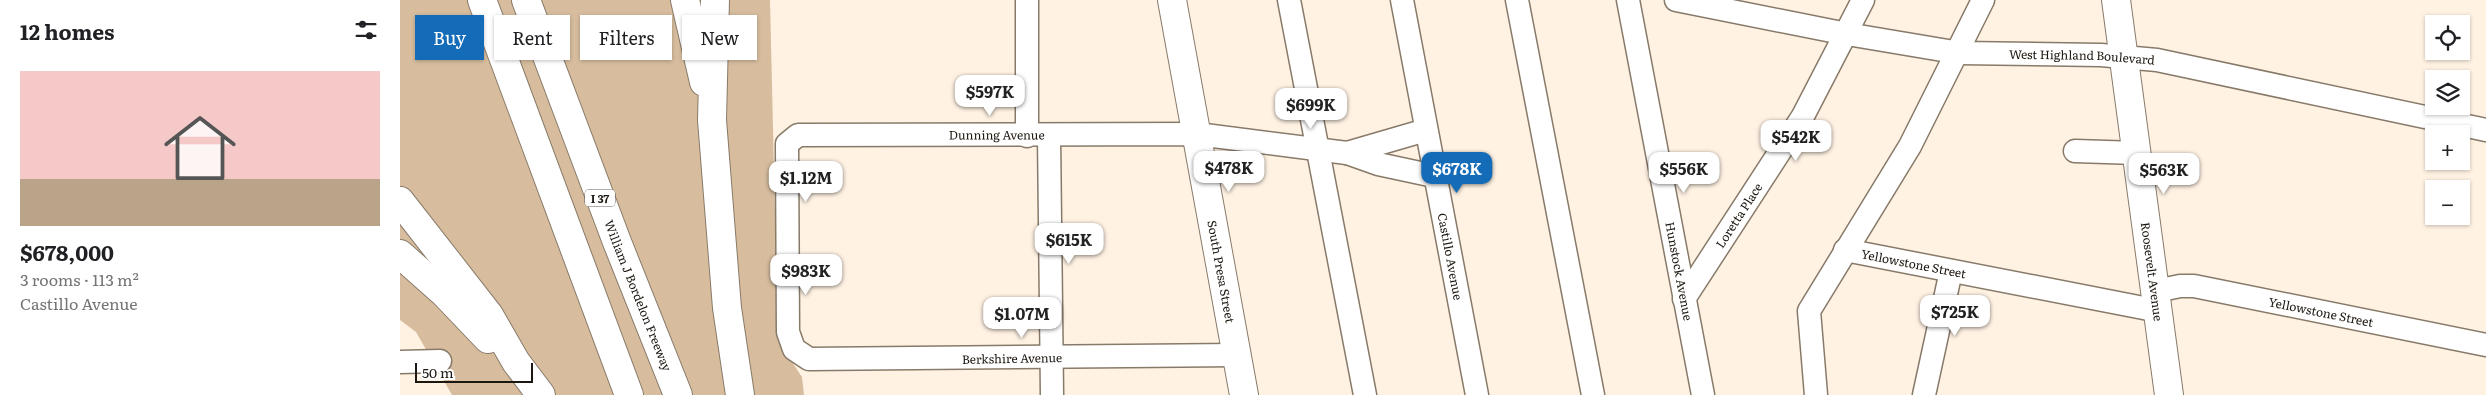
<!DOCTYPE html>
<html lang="en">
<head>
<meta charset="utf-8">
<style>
	body { margin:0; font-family:Literata,serif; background:#f6f6f6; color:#202124; height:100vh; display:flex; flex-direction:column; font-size:19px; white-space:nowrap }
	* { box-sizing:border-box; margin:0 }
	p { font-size:16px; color:#757577 }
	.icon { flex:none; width:28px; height:28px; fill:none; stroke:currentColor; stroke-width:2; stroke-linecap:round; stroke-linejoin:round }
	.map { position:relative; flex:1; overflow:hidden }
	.side { display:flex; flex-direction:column; background:#fff; width:400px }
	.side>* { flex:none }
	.banner { position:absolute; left:15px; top:15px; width:475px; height:45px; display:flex; gap:10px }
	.tools { position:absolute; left:2025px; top:15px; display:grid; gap:10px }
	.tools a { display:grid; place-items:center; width:45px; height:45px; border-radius:0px; background:#fff; box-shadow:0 1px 4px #0004; font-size:25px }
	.scale { position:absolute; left:15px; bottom:12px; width:118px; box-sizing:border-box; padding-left:5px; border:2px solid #1d1711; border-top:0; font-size:14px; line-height:18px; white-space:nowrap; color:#1d1711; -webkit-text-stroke:4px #fff; paint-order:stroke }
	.price { position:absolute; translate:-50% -42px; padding:0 11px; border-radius:10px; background:#fff; color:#222; font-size:16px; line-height:32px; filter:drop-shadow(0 1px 2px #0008) }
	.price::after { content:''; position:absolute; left:50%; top:30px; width:15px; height:11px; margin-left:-8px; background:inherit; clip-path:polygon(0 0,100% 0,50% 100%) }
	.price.current { background:#146cb9; color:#fff }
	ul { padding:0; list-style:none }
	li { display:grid; align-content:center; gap:10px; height:265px; padding:0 20px }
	li span { display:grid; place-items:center; height:155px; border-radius:0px; color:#555 }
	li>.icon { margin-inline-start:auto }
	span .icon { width:90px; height:90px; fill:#fffc; stroke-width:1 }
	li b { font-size:21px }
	h2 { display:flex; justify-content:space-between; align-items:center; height:60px; padding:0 20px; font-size:21px }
	.chip { padding:0 18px; border-radius:0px; background:#fff; box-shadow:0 1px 4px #0004; font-size:18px; line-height:45px }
	.chip.current { background:#146cb9; color:#fff }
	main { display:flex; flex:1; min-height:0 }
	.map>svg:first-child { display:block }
	.green { fill:#d7bd9e }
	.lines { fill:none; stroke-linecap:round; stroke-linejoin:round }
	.minor-casing { stroke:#887a69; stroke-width:25 }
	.major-casing { stroke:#887a69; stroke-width:30 }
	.highway-casing { stroke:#887a69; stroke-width:30 }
	.minor { stroke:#fff; stroke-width:22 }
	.major { stroke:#fff; stroke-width:28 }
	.highway { stroke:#fff; stroke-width:28 }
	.labels { text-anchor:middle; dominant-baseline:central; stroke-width:5; stroke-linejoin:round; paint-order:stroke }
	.shield { fill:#fff; stroke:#615d58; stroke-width:1 }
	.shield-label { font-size:11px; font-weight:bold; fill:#1d1711 }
	.street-label { font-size:12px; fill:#1d1711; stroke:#fff }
</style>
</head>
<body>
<main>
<section class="side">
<h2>12 homes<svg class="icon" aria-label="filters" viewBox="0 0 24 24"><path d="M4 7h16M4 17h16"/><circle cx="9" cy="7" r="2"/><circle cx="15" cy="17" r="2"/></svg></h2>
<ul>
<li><span style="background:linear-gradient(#f6c9c9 70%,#b9a48a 0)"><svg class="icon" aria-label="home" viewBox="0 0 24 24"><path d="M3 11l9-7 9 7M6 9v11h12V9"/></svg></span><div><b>$678,000</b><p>3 rooms · 113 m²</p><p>Castillo Avenue</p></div></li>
</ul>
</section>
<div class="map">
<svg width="2086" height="395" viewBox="0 0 2086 395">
	<rect width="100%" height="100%" fill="#fff2e3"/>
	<path class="green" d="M0,0H370L378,341L402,377L404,395H52L16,332L0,320Z"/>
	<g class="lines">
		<defs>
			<g id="minor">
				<path d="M889,0L965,395"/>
				<path id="s1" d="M1002,0L1077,395"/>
				<path d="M1117,0L1193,395"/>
				<path id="s2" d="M1228,0L1303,395"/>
				<path id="s3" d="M1276,0L1447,34L1560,53L1701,55L1757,60L2086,130"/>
				<path d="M627,136V0"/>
				<path d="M649,136L652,395"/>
				<path d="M1675,151L1737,153"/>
				<path d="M947,153L978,164L1034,176"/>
				<path id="s4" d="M1445,250L1759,311"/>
				<path id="s5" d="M1756,291L1780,286H1794L2086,345"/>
				<path id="s6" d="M1284,299L1403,116L1463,0"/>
				<path id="s7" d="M837,355L409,359L394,349L388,332L387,144L398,135L797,134L947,153L1026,130"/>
				<path d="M0,362L40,361"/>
				<path d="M1416,395L1409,311L1510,146L1583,0"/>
				<path d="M1524,395L1551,271"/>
			</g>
			<g id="major">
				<path id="s8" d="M772,0L844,395"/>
				<path id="s9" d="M1716,0L1769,395"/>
			</g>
			<g id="highway">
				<path d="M82,0L229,395"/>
				<path id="s10" d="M126,0L217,242L278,395"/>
				<path d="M285,0L304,82"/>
				<path d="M315,0L312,120L327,308L340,395"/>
				<path d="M0,201L89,315L116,362L141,395"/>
				<path d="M0,254L44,293L88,339"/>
			</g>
		</defs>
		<use href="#minor" class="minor-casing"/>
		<use href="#major" class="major-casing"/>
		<use href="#highway" class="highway-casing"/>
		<use href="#minor" class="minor"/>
		<use href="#major" class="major"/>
		<use href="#highway" class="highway"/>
	</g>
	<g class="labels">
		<rect class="shield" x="185" y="189.5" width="30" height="17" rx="4"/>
		<g class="shield-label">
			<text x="200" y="198">I 37</text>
		</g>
		<g class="street-label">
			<text stroke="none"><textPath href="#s3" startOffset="411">West Highland Boulevard</textPath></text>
			<text stroke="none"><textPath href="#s7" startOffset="865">Dunning Avenue</textPath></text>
			<text stroke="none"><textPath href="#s6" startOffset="100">Loretta Place</textPath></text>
			<text stroke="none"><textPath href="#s1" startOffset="261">Castillo Avenue</textPath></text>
			<text stroke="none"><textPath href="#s4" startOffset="70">Yellowstone Street</textPath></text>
			<text stroke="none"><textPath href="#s8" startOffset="276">South Presa Street</textPath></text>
			<text stroke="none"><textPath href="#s2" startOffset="276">Hunstock Avenue</textPath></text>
			<text stroke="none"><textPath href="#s9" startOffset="274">Roosevelt Avenue</textPath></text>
			<text stroke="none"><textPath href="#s10" startOffset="316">William J Bordelon Freeway</textPath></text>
			<text stroke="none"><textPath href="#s5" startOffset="168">Yellowstone Street</textPath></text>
			<text transform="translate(612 358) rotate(-1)">Berkshire Avenue</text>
		</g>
	</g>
</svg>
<div class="tools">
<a><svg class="icon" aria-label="locate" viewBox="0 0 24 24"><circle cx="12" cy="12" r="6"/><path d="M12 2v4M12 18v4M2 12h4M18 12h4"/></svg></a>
<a><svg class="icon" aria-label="layers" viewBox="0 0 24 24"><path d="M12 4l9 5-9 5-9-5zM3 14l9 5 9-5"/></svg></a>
<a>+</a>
<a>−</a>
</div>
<div class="scale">50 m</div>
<b class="price" style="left:590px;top:117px">$597K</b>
<b class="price" style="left:911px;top:130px">$699K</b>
<b class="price" style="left:1396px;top:162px">$542K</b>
<b class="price" style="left:829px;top:193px">$478K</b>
<b class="price current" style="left:1057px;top:194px">$678K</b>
<b class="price" style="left:1284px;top:194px">$556K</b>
<b class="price" style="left:1764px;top:195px">$563K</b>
<b class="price" style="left:406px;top:203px">$1.12M</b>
<b class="price" style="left:669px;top:265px">$615K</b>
<b class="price" style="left:406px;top:296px">$983K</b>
<b class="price" style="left:1555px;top:337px">$725K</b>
<b class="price" style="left:622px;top:339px">$1.07M</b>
<div class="banner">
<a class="chip current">Buy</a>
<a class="chip">Rent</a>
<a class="chip">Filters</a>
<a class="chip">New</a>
</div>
</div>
</main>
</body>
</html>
